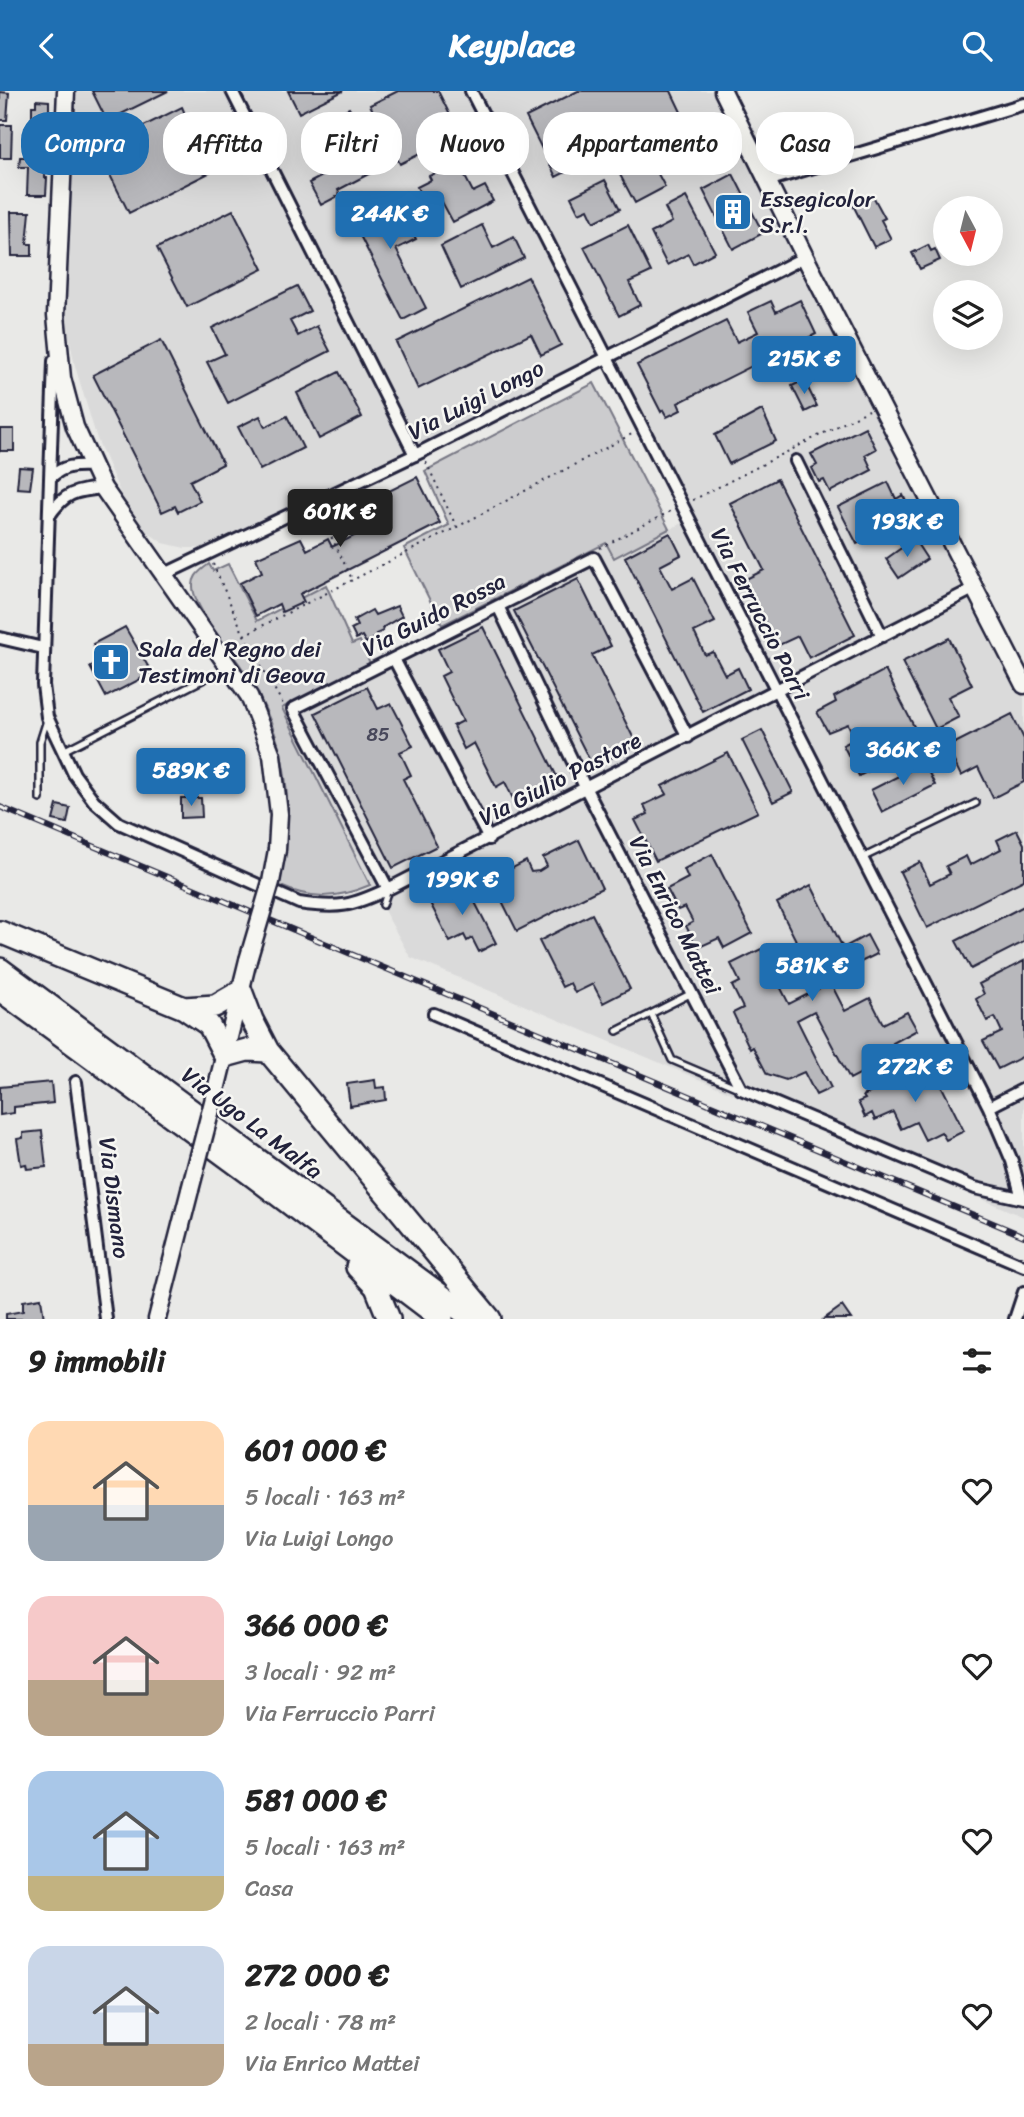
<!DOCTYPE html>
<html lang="it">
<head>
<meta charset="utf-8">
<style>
	body { margin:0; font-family:Sriracha,sans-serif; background:#f2f2f2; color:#222; height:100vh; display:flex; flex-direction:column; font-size:26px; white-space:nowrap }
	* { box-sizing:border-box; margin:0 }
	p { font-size:23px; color:#767676 }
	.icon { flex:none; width:38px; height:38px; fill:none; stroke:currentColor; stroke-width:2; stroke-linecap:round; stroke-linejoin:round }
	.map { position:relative; height:1228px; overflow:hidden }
	.drawer { display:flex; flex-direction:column; background:#fff; flex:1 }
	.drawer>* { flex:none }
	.banner { position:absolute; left:21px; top:21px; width:984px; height:63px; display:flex; gap:14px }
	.needle { width:46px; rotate:173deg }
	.tools { position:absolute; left:933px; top:105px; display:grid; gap:14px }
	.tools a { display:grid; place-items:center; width:70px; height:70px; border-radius:50%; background:#fff; box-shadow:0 7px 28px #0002; font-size:35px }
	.price { position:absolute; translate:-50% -60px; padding:0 16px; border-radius:7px; background:#1f6fb2; color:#fff; font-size:23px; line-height:46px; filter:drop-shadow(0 2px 4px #0008) }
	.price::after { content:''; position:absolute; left:50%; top:42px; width:21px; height:16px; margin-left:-10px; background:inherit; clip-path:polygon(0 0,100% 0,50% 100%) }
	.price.selected { background:#222; color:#fff }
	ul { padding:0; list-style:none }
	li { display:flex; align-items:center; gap:21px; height:175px; padding:0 28px }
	li span { display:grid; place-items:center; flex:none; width:196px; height:140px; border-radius:21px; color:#555 }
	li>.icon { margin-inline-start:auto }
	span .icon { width:84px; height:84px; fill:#fffc; stroke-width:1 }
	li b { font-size:30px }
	h2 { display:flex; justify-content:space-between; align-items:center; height:84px; padding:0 28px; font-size:30px }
	.chip { padding:0 24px; border-radius:28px; background:#fff; box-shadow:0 7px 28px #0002; font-size:24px; line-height:63px }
	.chip.selected { background:#1f6fb2; color:#fff }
	header { display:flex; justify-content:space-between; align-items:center; height:91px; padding:0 28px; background:#1f6fb2; color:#fff; font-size:32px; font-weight:700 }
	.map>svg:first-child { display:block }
	.built { fill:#dadada }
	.green { fill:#ccccce; stroke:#777784; stroke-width:2 }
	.building { fill:#b8b8bc; stroke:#22223b; stroke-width:2 }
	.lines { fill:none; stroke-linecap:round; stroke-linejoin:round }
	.lane-casing { stroke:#22223b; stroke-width:10 }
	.street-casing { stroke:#22223b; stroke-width:16 }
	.secondary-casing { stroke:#22223b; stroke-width:21 }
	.highway-casing { stroke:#22223b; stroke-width:26 }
	.path { stroke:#22223b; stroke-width:2; stroke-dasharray:2 5; stroke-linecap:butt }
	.lane { stroke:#f6f6f2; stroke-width:5 }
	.street { stroke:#f6f6f2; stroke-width:10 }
	.secondary { stroke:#f6f6f2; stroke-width:16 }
	.highway { stroke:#f6f6f2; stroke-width:21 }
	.rail-casing { stroke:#22223b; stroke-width:6 }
	.rail { stroke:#f6f6f2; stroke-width:3.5; stroke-dasharray:10; stroke-linecap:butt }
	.secondary-bridge-casing { stroke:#22223b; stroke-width:21; stroke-linecap:butt }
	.secondary-bridge { stroke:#f6f6f2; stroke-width:16 }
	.labels { text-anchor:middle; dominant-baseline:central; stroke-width:5; stroke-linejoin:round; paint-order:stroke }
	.number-label { font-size:19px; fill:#48485b }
	.poi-label { font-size:23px; fill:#22223b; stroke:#f6f6f2; text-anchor:start }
	.street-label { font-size:23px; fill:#22223b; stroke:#f6f6f2 }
</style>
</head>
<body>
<header><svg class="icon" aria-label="back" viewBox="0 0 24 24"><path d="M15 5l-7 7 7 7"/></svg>Keyplace<svg class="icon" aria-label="search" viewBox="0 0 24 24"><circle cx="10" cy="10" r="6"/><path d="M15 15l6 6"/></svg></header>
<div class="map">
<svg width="1024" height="1228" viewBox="0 0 1024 1228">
	<rect width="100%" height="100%" fill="#e9e9e7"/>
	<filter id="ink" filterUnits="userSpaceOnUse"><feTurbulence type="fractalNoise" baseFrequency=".0143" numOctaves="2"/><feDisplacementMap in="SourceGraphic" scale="14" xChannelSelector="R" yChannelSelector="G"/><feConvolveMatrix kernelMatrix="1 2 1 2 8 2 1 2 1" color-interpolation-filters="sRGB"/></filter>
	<g filter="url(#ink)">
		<path class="built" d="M72,0H719L1024,607V1126L410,866L370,794L282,616L606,452L615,467L693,426L608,258L222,451L204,457H185L163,452L143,438L125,413L97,348L75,275L63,217Z"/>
		<path class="green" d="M594,292L669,438L614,467L606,452L442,534L404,457L449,434L425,380Z
			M209,473L213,480L228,473L257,530L326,494L352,553L360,550L370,572L282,617L370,794C337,808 311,809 278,794C297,711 288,644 240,574C227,556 199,522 194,502C190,487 198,481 209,473Z"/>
		<path class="building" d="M92,0H168L107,30Z
			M288,0H343L299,22Z
			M398,0H438L456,36L437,46L440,53L400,73L370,14Z
			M578,0H671L682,23L556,86L526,26Z
			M0,1L9,2L7,29H0Z
			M36,9L49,10V24H47L45,87H47L46,104H27L28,76H19L20,66H29V61H32V15H36Z
			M182,16L188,30L197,26L216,64L207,69L213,80L129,122L97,58Z
			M349,17L380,77L338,99L340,104L321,114L309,92L328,82L311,50L339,35L334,24Z
			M0,34H12L11,67H0Z
			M649,66L665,96L635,112L619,82Z
			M458,72L473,101L485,95L493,110L453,131L441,109L427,116L417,96L431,89L429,85Z
			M733,83L763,142L733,158L703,99Z
			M605,89L620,118L594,131L588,118L579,122L571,106Z
			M393,103L416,148L396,158L426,217L403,229L350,125Z
			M873,105L885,127L881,129L891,148L874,156L853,114Z
			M686,106L715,161L693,173L688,163L667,174L651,142L672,131L665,117Z
			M233,119L263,178L187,216L157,157Z
			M11,121H30L27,153H32V165H12Z
			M482,134L493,157L514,146L524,167L461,198L441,155Z
			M628,134L651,181L629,191L640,214L619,225L584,156Z
			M928,154L931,160L935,158L940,169L920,178L912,162Z
			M528,186L561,254L541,264L531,243L418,298L396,251Z
			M297,195L310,220L290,230L298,245L317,235L330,260L228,312L207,271L225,263L212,237Z
			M800,209L816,243L678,312L681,319L667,326L663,319L661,321L637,274L726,230L737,251L758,241L748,221L771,210L776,221Z
			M161,249L223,373L190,390L200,410L178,421L175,415L162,421L93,284Z
			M339,281L362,326L319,348L297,302Z
			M804,289L817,315L805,321L792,295Z
			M762,319L776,350L729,373L715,344Z
			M260,325L265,336L287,325L303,357L260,379L238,336Z
			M865,336L876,358L865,364L872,379L830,401L824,389L819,391L812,377L817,374L811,363Z
			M0,338H14V360H0Z
			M19,376L33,377L30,398L17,397Z
			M417,386L440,432L300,503L304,511L282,521L279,513L256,525L240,492L262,481L256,467L301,447L307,459L328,448L332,456L362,441L351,419Z
			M777,388L855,544L809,567L798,545L777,555L744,489L764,479L730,412Z
			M888,391L896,408L903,404L913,426L857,453L838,416Z
			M670,442L681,464L660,475L672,498L693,487L715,531L694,541L705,564L713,561L725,584L738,577L748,598L703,621L625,466Z
			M914,448L927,468L899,487L886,468Z
			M578,488L611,555L592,564L637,654L593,676L514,520Z
			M397,515L402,525L382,537L383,540L376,543L377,546L366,552L362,545L356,548L351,538L357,535L354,529L372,519L375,524Z
			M125,536L152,582L106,606L90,576L101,568L93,553Z
			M483,536L560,692L516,714L505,691L496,696L474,652L464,658L453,635L463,630L441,585L449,581L438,558Z
			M949,547L972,594L948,606L959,626L936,638L902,571Z
			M885,579L923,653L859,685L843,654L855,648L848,633L828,641L817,621L836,611L834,606Z
			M367,596L378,618L391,612L413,655L400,661L411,684L403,688L437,755L393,777L315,622Z
			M1012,623L1024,648V691L993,707L978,676L961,685L947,656Z
			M762,639L793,701L773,711L742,649Z
			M728,662L758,721L656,770L635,729L648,723L644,714L667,703L662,695Z
			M924,672L935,694L882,721L871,699Z
			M181,707H201L202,726L181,727Z
			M57,714L70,717L67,732L53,729Z
			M1017,739L1024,753V789L927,837L900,781L920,771L930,793L950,783L946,775L966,765L970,774L1001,758L997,749Z
			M579,749L602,797L517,840L491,788L526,770L531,781L539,780L547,775L543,767Z
			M712,763L752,842L724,857L719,847L697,857L686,835L693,831L685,816L678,819L667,798L688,787L684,778Z
			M465,792L496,852L479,861L472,847L467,850L464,844L450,851L429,810Z
			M811,794L843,857L867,844L877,863L828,887L845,920L870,907L883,933L907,921L917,939L893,952L898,963L850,988L814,920L797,929L831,997L816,1004L804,981L786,989L767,983L753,956L750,958L733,922L743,917L732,895L740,891L731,873L761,858L789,913L820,897L777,812Z
			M1024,815V851L971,878L956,850Z
			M592,823L630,898L603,912L593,893L575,902L570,892L562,896L539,850Z
			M1024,870V965L998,978L983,950L1002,941L995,926L987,930L976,908L984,903L979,893Z
			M930,972L964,1040L946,1049L941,1041L925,1049L916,1031L901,1038L893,1021L875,1029L872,1022L865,1026L858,1011L865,1008L863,1005Z
			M375,989L376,997L385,996L386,1009L350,1015L347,993Z
			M51,991L53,1012L14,1016V1022L0,1024V996Z
			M42,1040L46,1076L27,1078L26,1073L21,1074L17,1048L23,1047V1042Z
			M41,1207L44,1228H6V1223L23,1220V1210Z
			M842,1215L851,1228H824Z"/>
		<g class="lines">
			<defs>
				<path id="lane" d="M63,660L208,586
					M40,708V651L47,629
					M862,767L976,712
					M383,814L388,798
					M651,923L672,969L738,997
					M617,940L692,902"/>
				<path id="street" d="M232,0L415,364
					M471,0L989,1016L1012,1070L1022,1107
					M767,90L1024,13
					M54,270L43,594L47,626L74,683L94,710L119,732L299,812C339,818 352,815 388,798L975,497
					M796,370L882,545
					M50,387C63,374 76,374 93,375
					M49,425C65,401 75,400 103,397
					M163,484L421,361L805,166
					M498,515L586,698L741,998L975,1097L1024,1108
					M0,547L43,557
					M394,568L489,748
					M388,798L293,618L594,467L688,646
					M434,923L1024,1175
					M76,991L106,1228
					M989,1016L1024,998
					M1015,1228L1024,1201"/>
				<path id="secondary" d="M66,0L56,224L62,287L75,336L103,397L249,605L272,664L279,723L277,759
					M723,0L805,166L1024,594
					M215,1003L248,869
					M157,1228L190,1099"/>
				<path id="highway" d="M0,841L184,917L209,934L225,965L247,959L268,960
					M0,878L473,1228
					M0,899L253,1085L442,1228
					M184,917L215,915L241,900L252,929L268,960L490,1228
					M357,1176L376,1196L389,1228"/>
			</defs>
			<use href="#lane" class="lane-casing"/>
			<use href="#street" class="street-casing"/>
			<use href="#secondary" class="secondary-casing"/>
			<use href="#highway" class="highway-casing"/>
			<path class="path" d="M426,371L456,435
				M693,409L869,319
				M319,421L352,488
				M600,457L673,419
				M213,473L244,544L284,615
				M244,544L457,436L632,343"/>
			<use href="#lane" class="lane"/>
			<use href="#street" class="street"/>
			<use href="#secondary" class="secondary"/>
			<use href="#highway" class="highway"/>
			<defs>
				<path id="rail" d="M0,716L1024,1145"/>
			</defs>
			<use href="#rail" class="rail-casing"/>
			<use href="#rail" class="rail"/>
			<defs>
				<path id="secondary-bridge" d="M248,869L271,791L277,759
					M190,1099L215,1003"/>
			</defs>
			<use href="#secondary-bridge" class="secondary-bridge-casing"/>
			<use href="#secondary-bridge" class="secondary-bridge"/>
		</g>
	</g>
	<defs>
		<symbol id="building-square" viewBox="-11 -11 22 22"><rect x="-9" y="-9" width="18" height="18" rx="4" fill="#1f6fb2" stroke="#f6f6f2"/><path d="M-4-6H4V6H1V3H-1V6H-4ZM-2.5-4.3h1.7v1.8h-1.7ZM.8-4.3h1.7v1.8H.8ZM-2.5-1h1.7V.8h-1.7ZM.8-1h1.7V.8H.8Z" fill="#fff"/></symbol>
		<symbol id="church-square" viewBox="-11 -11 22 22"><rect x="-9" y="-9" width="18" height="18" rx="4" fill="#1f6fb2" stroke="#f6f6f2"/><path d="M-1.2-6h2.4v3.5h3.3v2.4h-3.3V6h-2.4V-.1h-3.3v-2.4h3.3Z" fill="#fff"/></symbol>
	</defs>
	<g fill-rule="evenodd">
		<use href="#building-square" x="711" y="99" width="44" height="44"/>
		<use href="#church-square" x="89" y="549" width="44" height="44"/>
	</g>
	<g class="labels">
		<g class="number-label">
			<text x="378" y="643">85</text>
		</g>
		<g class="poi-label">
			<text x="760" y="108">Essegicolor<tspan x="760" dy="26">S.r.l.</tspan></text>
			<text x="138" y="558">Sala del Regno dei<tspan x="138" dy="26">Testimoni di Geova</tspan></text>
		</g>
		<g class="street-label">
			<text transform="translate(476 309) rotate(-27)">Via Luigi Longo</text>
			<text transform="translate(760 523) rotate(63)">Via Ferruccio Parri</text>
			<text transform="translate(434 524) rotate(-27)">Via Guido Rossa</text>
			<text transform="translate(560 688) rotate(-27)">Via Giulio Pastore</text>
			<text transform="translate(675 824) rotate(63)">Via Enrico Mattei</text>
			<text transform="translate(252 1032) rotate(37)">Via Ugo La Malfa</text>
			<text transform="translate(114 1107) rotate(83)">Via Dismano</text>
		</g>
	</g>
</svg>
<div class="tools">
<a><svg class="needle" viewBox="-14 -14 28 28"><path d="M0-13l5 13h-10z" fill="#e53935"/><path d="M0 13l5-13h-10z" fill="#767676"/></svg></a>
<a><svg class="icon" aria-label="layers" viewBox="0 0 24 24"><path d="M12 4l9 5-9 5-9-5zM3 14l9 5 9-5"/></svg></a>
</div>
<b class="price" style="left:390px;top:160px">244K €</b>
<b class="price" style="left:804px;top:305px">215K €</b>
<b class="price selected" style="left:340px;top:458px">601K €</b>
<b class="price" style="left:907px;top:468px">193K €</b>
<b class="price" style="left:903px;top:696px">366K €</b>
<b class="price" style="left:191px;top:717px">589K €</b>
<b class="price" style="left:462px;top:826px">199K €</b>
<b class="price" style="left:812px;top:912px">581K €</b>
<b class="price" style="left:915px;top:1013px">272K €</b>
<div class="banner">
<a class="chip selected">Compra</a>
<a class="chip">Affitta</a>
<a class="chip">Filtri</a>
<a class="chip">Nuovo</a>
<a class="chip">Appartamento</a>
<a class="chip">Casa</a>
</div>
</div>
<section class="drawer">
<h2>9 immobili<svg class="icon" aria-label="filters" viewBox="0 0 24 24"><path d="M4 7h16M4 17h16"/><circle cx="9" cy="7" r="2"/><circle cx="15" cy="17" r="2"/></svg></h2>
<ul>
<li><span style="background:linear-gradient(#ffd9b3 60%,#9aa5b1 0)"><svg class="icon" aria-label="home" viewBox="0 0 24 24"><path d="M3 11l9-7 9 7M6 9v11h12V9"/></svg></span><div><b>601 000 €</b><p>5 locali · 163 m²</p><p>Via Luigi Longo</p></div><svg class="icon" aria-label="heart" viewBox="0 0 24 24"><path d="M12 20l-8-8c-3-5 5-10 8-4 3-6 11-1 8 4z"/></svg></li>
<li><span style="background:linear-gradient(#f6c9c9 60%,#b9a48a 0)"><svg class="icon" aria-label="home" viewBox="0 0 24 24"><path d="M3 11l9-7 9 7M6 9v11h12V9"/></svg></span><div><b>366 000 €</b><p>3 locali · 92 m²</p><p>Via Ferruccio Parri</p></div><svg class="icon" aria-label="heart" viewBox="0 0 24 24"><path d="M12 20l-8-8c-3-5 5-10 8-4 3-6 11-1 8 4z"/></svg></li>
<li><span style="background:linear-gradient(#a9c7e8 75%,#c2b280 0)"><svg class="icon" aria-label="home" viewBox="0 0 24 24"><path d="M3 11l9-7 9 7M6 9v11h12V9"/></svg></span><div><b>581 000 €</b><p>5 locali · 163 m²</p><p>Casa</p></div><svg class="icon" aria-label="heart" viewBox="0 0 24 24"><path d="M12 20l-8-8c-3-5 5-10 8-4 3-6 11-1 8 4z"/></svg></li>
<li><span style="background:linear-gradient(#c9d6e8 70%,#b9a48a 0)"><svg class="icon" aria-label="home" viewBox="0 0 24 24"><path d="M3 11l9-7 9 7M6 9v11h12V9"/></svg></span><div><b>272 000 €</b><p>2 locali · 78 m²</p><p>Via Enrico Mattei</p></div><svg class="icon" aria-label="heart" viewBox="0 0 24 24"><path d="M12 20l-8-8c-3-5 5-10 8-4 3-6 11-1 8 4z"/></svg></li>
</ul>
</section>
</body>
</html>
